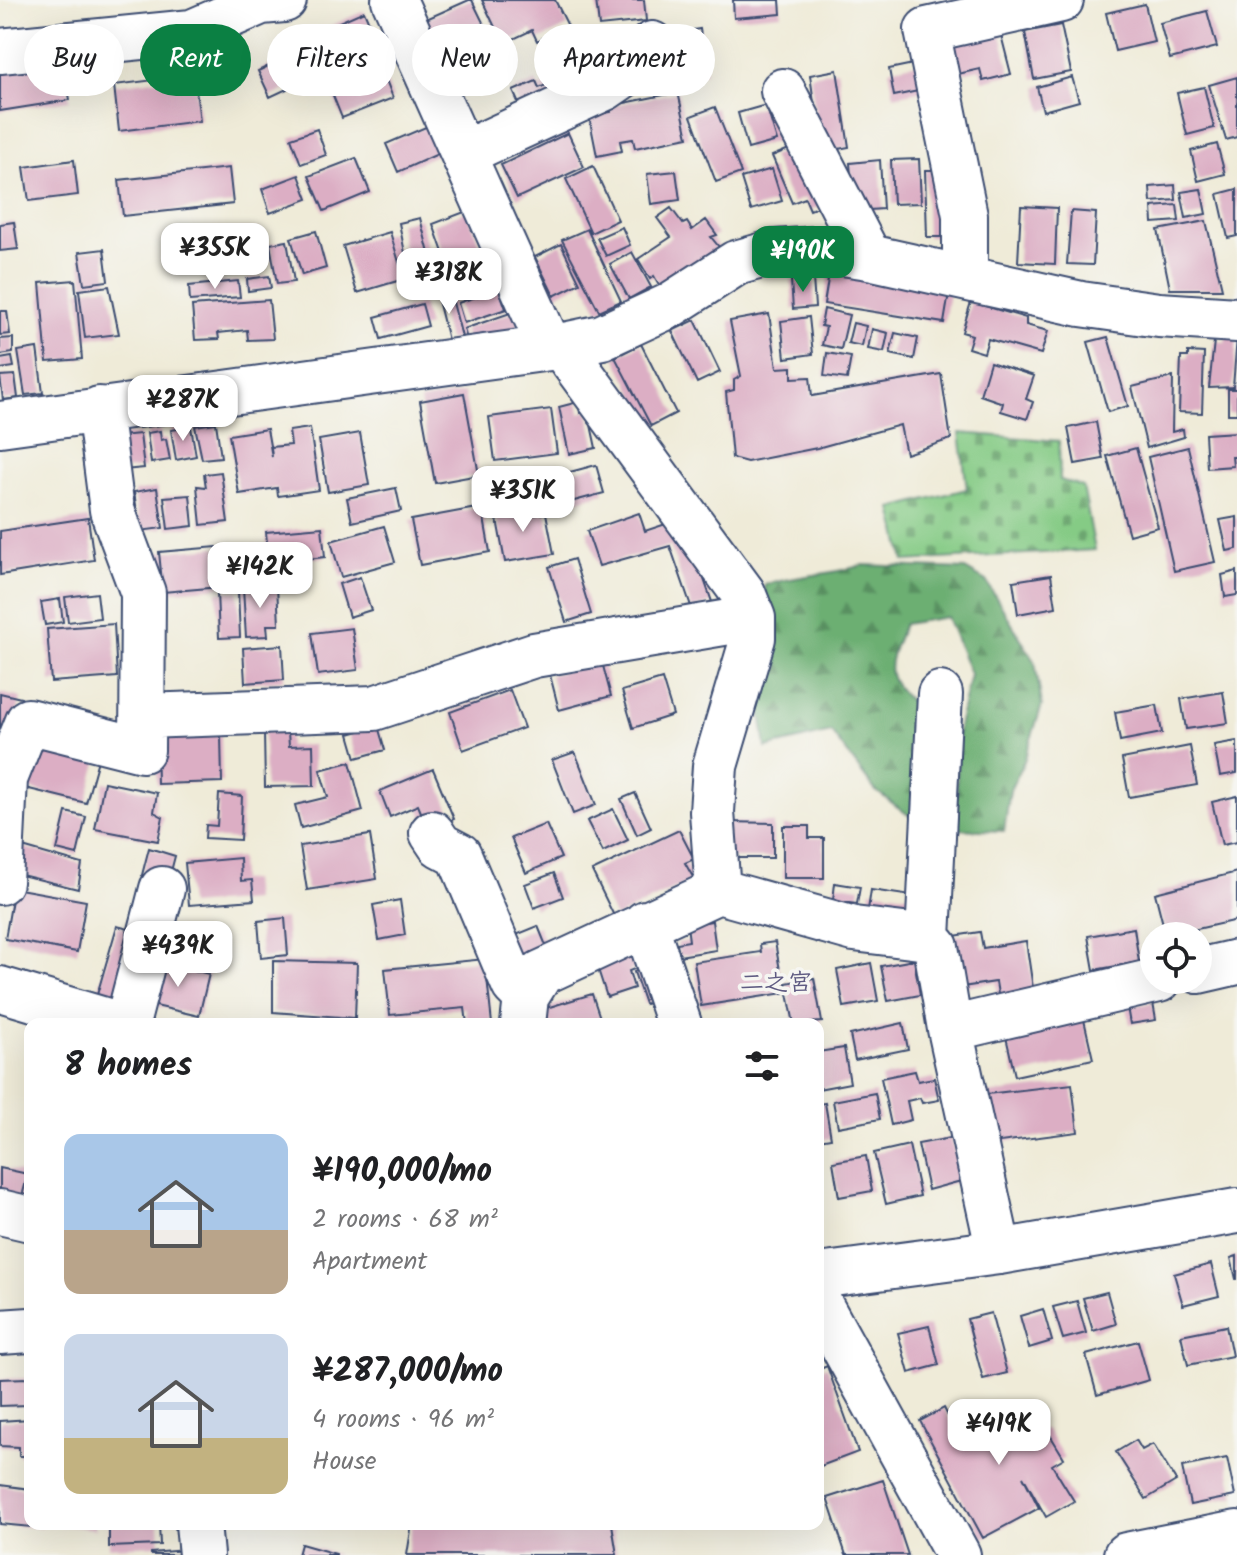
<!DOCTYPE html>
<html lang="en">
<head>
<meta charset="utf-8">
<style>
	body { margin:0; font-family:Kalam,"Klee One",sans-serif; background:#f6f6f6; color:#202124; height:100vh; display:flex; flex-direction:column; font-size:30px; white-space:nowrap }
	* { box-sizing:border-box; margin:0 }
	p { font-size:26px; color:#757577 }
	.icon { flex:none; width:44px; height:44px; fill:none; stroke:currentColor; stroke-width:2; stroke-linecap:round; stroke-linejoin:round }
	.map { position:relative; flex:1; overflow:hidden }
	.panel { position:absolute; left:24px; top:1018px; width:800px; height:512px; display:flex; flex-direction:column; background:#fff; border-radius:16px; box-shadow:0 8px 32px #0002 }
	.panel>* { flex:none }
	.guide { position:absolute; left:24px; top:24px; width:800px; height:72px; display:flex; gap:16px }
	.buttons { position:absolute; left:1140px; top:922px; display:grid; gap:16px }
	.buttons a { display:grid; place-items:center; width:72px; height:72px; border-radius:50%; background:#fff; box-shadow:0 8px 32px #0002; font-size:40px }
	.price { position:absolute; translate:-50% -68px; padding:0 18px; border-radius:16px; background:#fff; color:#222; font-size:26px; line-height:52px; filter:drop-shadow(0 2px 4px #0008) }
	.price::after { content:''; position:absolute; left:50%; top:48px; width:24px; height:18px; margin-left:-12px; background:inherit; clip-path:polygon(0 0,100% 0,50% 100%) }
	.price.current { background:#0b8043; color:#fff }
	ul { padding:0; list-style:none }
	li { display:flex; align-items:center; gap:24px; height:200px; padding:0 40px }
	li span { display:grid; place-items:center; flex:none; width:224px; height:160px; border-radius:16px; color:#555 }
	li>.icon { margin-inline-start:auto }
	span .icon { width:96px; height:96px; fill:#fffc; stroke-width:1 }
	li b { font-size:34px }
	h2 { display:flex; justify-content:space-between; align-items:center; height:96px; padding:0 40px; font-size:34px }
	.chip { padding:0 28px; border-radius:36px; background:#fff; box-shadow:0 8px 32px #0002; font-size:28px; line-height:72px }
	.chip.current { background:#0b8043; color:#fff }
	.map>svg:first-child { display:block }
	.forest { fill:url(#forest-firs); stroke:#446f68; stroke-width:2 }
	.cemetery { fill:url(#cemetery-stones); stroke:#507d72; stroke-width:2 }
	.building { fill:#dcaec4 }
	.lines { fill:none; stroke-linecap:round; stroke-linejoin:round }
	.minor-casing { stroke:#3b4b70; stroke-width:48 }
	.minor { stroke:#fff; stroke-width:44 }
	.labels { text-anchor:middle; dominant-baseline:central; stroke-width:7; stroke-linejoin:round; paint-order:stroke }
	.quarter-label { font-size:24px; font-weight:bold; fill:#5f5b82; stroke:#f6f6f2 }
</style>
</head>
<body>
<div class="map">
<svg width="1237" height="1555" viewBox="0 0 1237 1555">
	<defs>
		<pattern id="forest-firs" width="22" height="20" patternUnits="userSpaceOnUse" patternTransform="scale(2)"><rect width="22" height="20" fill="#6caf72"/><path d="M5 1l3.5 6h-7zM16 11l3.5 6h-7z" fill="#588f61"/></pattern>
		<pattern id="cemetery-stones" width="16" height="16" patternUnits="userSpaceOnUse" patternTransform="scale(2)"><rect width="16" height="16" fill="#85cb85"/><path d="M2 7V4a2 2 0 0 1 4 0v3zM10 15v-3a2 2 0 0 1 4 0v3z" fill="#6ca570"/></pattern>
	</defs>
	<rect width="100%" height="100%" fill="#f6f6f2"/>
	<filter id="ink" filterUnits="userSpaceOnUse"><feTurbulence type="fractalNoise" baseFrequency=".0125" numOctaves="2"/><feDisplacementMap in="SourceGraphic" scale="16" xChannelSelector="R" yChannelSelector="G"/><feConvolveMatrix kernelMatrix="1 2 1 2 8 2 1 2 1" color-interpolation-filters="sRGB"/></filter>
	<filter id="wash" filterUnits="userSpaceOnUse"><feTurbulence type="fractalNoise" baseFrequency=".006" numOctaves="4" result="noise"/><feDisplacementMap in="SourceGraphic" scale="32" xChannelSelector="R" yChannelSelector="G"/><feGaussianBlur stdDeviation="1.8" result="paint"/><feColorMatrix in="noise" values="0 0 0 0 0 0 0 0 0 0 0 0 0 0 0 0 0 1.4 0 .05"/><feComposite in="paint" operator="in"/></filter>
	<g filter="url(#wash)">
		<rect width="100%" height="100%" fill="#efebd8"/>
		<path class="forest" d="M863,565L965,569L986,581L1035,662L1042,705L1024,761L1010,790L1004,831L956,829L958,726L970,674L947,617L904,624C881,677 886,678 926,717L915,820L875,790L831,732L766,748L760,706L765,585C797,575 830,575 863,565Z"/>
		<path class="cemetery" d="M960,433L1059,441L1060,480L1083,487L1095,550L904,561L892,508L967,489Z"/>
		<g id="blocks">
			<path class="building" d="M469,0H472L496,49L489,52L499,73L458,92L424,20Z
				M482,0H555L568,26L537,41L532,30L503,44Z
				M596,0H644L646,21L599,26Z
				M733,0H780L781,14L734,18Z
				M1145,4L1154,42L1115,51L1106,13Z
				M364,11L382,53L339,71L321,30Z
				M1207,11L1217,47L1170,59L1160,23Z
				M1061,25L1071,72L1034,79L1025,32Z
				M999,27L1011,74L983,81L980,69L958,74L949,40Z
				M700,29L706,73L680,77L674,33Z
				M578,46L592,74L571,84L558,55Z
				M62,52L70,100L0,111V62Z
				M292,55L304,81L270,97L258,71Z
				M379,62L393,98L342,118L328,83Z
				M918,63L923,90L894,96L889,69Z
				M837,70L849,147L821,152L810,75Z
				M194,75L200,121L119,131L114,85Z
				M1072,77L1079,101L1043,111L1037,87Z
				M1237,77V137L1226,140L1209,85Z
				M536,81L539,88L551,83L557,94L523,113L513,91Z
				M1204,87L1214,128L1187,135L1177,93Z
				M678,92L688,137L635,148L633,139L620,141L622,151L597,156L589,116L611,112L610,106Z
				M766,105L777,141L748,149L738,113Z
				M715,107L741,173L716,182L691,116Z
				M428,126L440,153L398,172L386,144Z
				M317,129L326,155L301,164L291,138Z
				M568,133L584,167L517,198L501,165Z
				M801,144L826,204L810,210L805,198L792,203L772,156Z
				M1217,144L1225,174L1198,181L1191,151Z
				M356,158L370,192L324,211L309,176Z
				M919,159L921,203L893,204L891,160Z
				M74,160L78,195L29,201L24,167Z
				M880,160L883,209L854,211L850,163Z
				M593,166L618,220L591,233L566,179Z
				M229,168L233,204L123,216L119,180Z
				M772,169L782,201L751,210L741,178Z
				M925,170H937L951,237H927Z
				M676,171L680,200L651,204L647,174Z
				M299,175L308,199L270,213L262,189Z
				M1175,185L1176,200L1151,202L1150,187Z
				M1201,189L1206,214L1186,218L1181,192Z
				M1237,189V236L1228,238L1218,194Z
				M1177,205L1179,221L1153,223L1152,207Z
				M1021,206L1057,208L1055,264L1018,262Z
				M671,208L683,224L687,222L692,230L706,220L717,235L711,237L719,247L661,288L654,276L650,279L638,259L671,237L657,218Z
				M467,211L483,254L465,261L461,252L445,258L433,224Z
				M1071,211L1096,213L1093,265L1067,264Z
				M420,218L434,273L410,278L399,223Z
				M1206,221L1222,289H1170L1158,230Z
				M14,222L18,249L0,251V224Z
				M622,227L630,245L606,256L597,238Z
				M260,229L261,266L207,268L205,231Z
				M587,229L621,301L599,311L562,240Z
				M316,231L326,268L302,275L291,238Z
				M390,232L404,279L357,293L343,246Z
				M287,241L294,282L277,284L270,244Z
				M561,244L580,283L554,296L535,257Z
				M104,249L108,281L84,284L79,252Z
				M632,252L651,287L629,299L610,264Z
				M488,260L498,283L462,298L457,284L464,281L461,272Z
				M830,267L950,287L944,323L824,304Z
				M269,276L271,288L248,291L247,279Z
				M813,278L815,307L793,309L791,280Z
				M75,280L82,359L47,362L40,283Z
				M238,281L240,297L190,301L189,286Z
				M109,286L119,334L85,338L79,290Z
				M499,289L506,309L464,323L458,303Z
				M450,291L462,337L448,340L437,296Z
				M269,300L273,339L248,340L247,330L218,333L219,339L195,340L192,306Z
				M971,302L1026,318V325L1048,331L1041,354L988,339L984,353L968,348L972,335L962,332Z
				M422,304L428,326L381,339L375,317Z
				M824,309L849,315L841,349L822,345L826,327L821,326Z
				M0,311H7L10,334L0,335Z
				M516,311L520,332L467,339L464,329Z
				M769,314L777,368L792,367V378L810,377L812,396L941,374L951,439L906,454L900,425L817,448L747,462L732,458L726,392L734,390V380L741,376L730,321Z
				M809,317L813,354L785,358L781,321Z
				M695,320L720,372L697,383L672,331Z
				M853,323L866,326L862,346L848,343Z
				M872,329L888,333L884,352L868,349Z
				M895,333L918,338L914,359L890,354Z
				M1226,335L1237,337L1233,387L1209,388L1214,341L1225,342Z
				M1108,337L1128,406L1108,412L1088,342Z
				M13,338V353L0,355V339Z
				M641,344L676,413L651,426L615,357Z
				M37,348L43,393L25,395L18,351Z
				M1188,352L1204,353L1202,413L1179,412L1181,357H1188Z
				M827,353L851,357L847,379L824,376Z
				M12,357L14,367L0,369V359Z
				M990,362L1034,376L1026,399L1033,402L1027,419L1001,411L1003,403L980,395Z
				M15,375L18,398L3,400L0,376Z
				M1173,377L1172,432L1183,429L1184,437L1147,448L1132,387Z
				M1228,389H1237V414H1228Z
				M464,393L479,475L435,483L420,401Z
				M578,402L580,413L588,411L596,448L569,454L559,407Z
				M551,409L557,453L495,461L489,417Z
				M1096,422L1103,459L1075,464L1068,428Z
				M216,423L221,457L202,459L195,426Z
				M191,427L196,456L176,460L171,430Z
				M310,428L319,490L278,496L277,488L239,494L229,435L267,429L272,457L271,447L291,445L289,431Z
				M160,431L161,440L166,439L170,460L151,463L147,433Z
				M1237,432V457H1232L1233,466L1207,468L1205,434Z
				M360,433L369,485L328,492L319,440Z
				M140,434L144,468L124,470L120,436Z
				M1188,447L1215,562L1174,571L1148,457Z
				M1136,448L1158,527L1129,535L1107,456Z
				M596,465L604,493L563,504L555,476Z
				M221,472L228,522L201,525L197,486L206,487L204,474Z
				M157,488L163,528L140,531L134,492Z
				M396,488L401,511L352,522L347,498Z
				M190,495L193,526L168,529L164,497Z
				M514,504L516,511L524,509L525,516L546,513L554,554L505,562L495,509Z
				M482,507L490,552L420,565L411,520Z
				M639,513L645,531L675,521L693,548L712,602L692,609L670,546L599,566L587,531Z
				M1237,517V549L1227,551L1220,520Z
				M88,518L94,560L0,575V531Z
				M384,526L395,562L341,577L331,541Z
				M322,527L325,557L269,563L266,532Z
				M217,547L220,587L163,592L159,552Z
				M574,559L591,614L566,622L549,567Z
				M1237,571V595L1225,597L1222,575Z
				M1051,575L1056,607L1018,614L1013,581Z
				M360,577L371,610L349,617L339,584Z
				M277,586L279,625H267L268,636L246,637L243,588Z
				M238,591L240,637L219,638L217,592Z
				M97,593L100,618L68,622L65,597Z
				M60,599L63,622L45,625L41,602Z
				M114,624L117,677L51,682L47,629Z
				M352,628L358,670L318,675L312,633Z
				M282,645L284,680L245,683L243,648Z
				M602,662L611,696L559,710L550,675Z
				M662,679L673,715L633,728L622,691Z
				M510,690L524,728L463,750L450,712Z
				M1223,692L1228,723L1186,729L1181,699Z
				M0,693L21,698L9,747L0,745Z
				M1157,705L1162,733L1120,741L1115,712Z
				M378,726L385,750L356,758L349,734Z
				M264,732H288L289,746L313,745L314,786L265,787Z
				M221,735L222,782L157,784L156,736Z
				M34,739L99,756L86,803L21,787Z
				M1237,741V773L1220,776L1214,745Z
				M1190,746L1197,785L1129,797L1122,759Z
				M575,752L596,805L573,814L552,760Z
				M350,762L363,811L301,828L295,805L328,797L320,770Z
				M433,769L454,819L437,826L423,817L418,805L390,817L380,791Z
				M104,782L157,793L154,812L163,817L158,841L95,829Z
				M635,793L651,828L637,835L621,799Z
				M219,794L242,796L240,840L205,838L206,825L217,826Z
				M1237,796V842L1222,845L1212,802Z
				M613,809L628,840L603,852L587,821Z
				M66,812L86,817L77,855L57,850Z
				M728,822L773,823V858H728Z
				M546,824L561,858L526,873L511,838Z
				M783,826H809V838H824V878H783Z
				M679,830L694,859L685,863L694,879L615,918L592,871Z
				M370,835L377,879L307,890L300,846Z
				M19,846L82,864L78,889L13,873Z
				M149,848L175,856L168,883L142,875Z
				M240,858L241,881L252,880L254,900L189,905L185,863Z
				M1237,872V920L1166,936L1155,893Z
				M554,873L563,897L534,908L525,884Z
				M835,883L860,887L857,904L833,901Z
				M14,888L86,901L77,952L5,939Z
				M871,890L912,896L909,917L868,910Z
				M400,900L405,935L379,940L373,905Z
				M285,918L288,955L261,958L258,921Z
				M712,921L716,950L679,956L677,943L689,941L687,925Z
				M117,926L144,933L121,1013L94,1005Z
				M538,926L549,953L516,965L506,939Z
				M1134,928L1139,962L1094,970L1088,936Z
				M980,932L983,948L1026,941L1034,995L999,1000L996,982L955,988L947,937Z
				M775,942L784,993L701,1006L694,962L761,952L760,944Z
				M638,946L644,965L629,971L634,988L607,997L595,960Z
				M485,959L492,1024H467L465,1008L390,1015L385,969Z
				M914,960L920,995L888,1001L881,966Z
				M157,961L209,974L199,1016L147,1004Z
				M273,961L357,963L355,1018L273,1012Z
				M871,963L878,1001L844,1007L837,970Z
				M649,965L662,999L645,1004L634,972Z
				M814,978L822,1022L794,1024L786,983Z
				M592,994L602,1024H548L543,1009Z
				M1153,1003L1156,1020L1130,1024L1127,1007Z
				M1082,1011L1093,1059L1015,1076L1004,1028Z
				M903,1023L908,1049L855,1060L850,1035Z
				M844,1048L850,1083L818,1089V1052Z
				M915,1071L918,1081L934,1078L939,1100L922,1103L920,1098L907,1101L911,1120L891,1125L881,1078Z
				M1072,1084L1078,1132L985,1144L979,1095Z
				M875,1093L880,1119L838,1127L833,1101Z
				M825,1103L831,1138L818,1140V1104Z
				M951,1138L961,1181L928,1190L918,1144Z
				M909,1145L920,1196L886,1204L874,1153Z
				M866,1156L872,1191L839,1197L833,1162Z
				M0,1168L28,1174L21,1200L0,1195Z
				M1237,1256V1279H1236L1231,1258Z
				M1211,1264L1219,1296L1183,1305L1174,1274Z
				M1107,1292L1116,1324L1093,1331L1083,1298Z
				M1077,1301L1086,1333L1063,1339L1053,1307Z
				M1043,1309L1052,1341L1029,1348L1020,1316Z
				M991,1313L1007,1373L983,1379L967,1319Z
				M929,1326L939,1365L909,1373L898,1333Z
				M1226,1326L1232,1356L1188,1365L1181,1335Z
				M1138,1341L1149,1380L1097,1395L1086,1355Z
				M827,1366L858,1452L818,1467V1370Z
				M27,1378L28,1405L0,1406V1379Z
				M944,1408L953,1426L985,1408L988,1414L1047,1430L1064,1458L1052,1465L1074,1501L1046,1517L1023,1476L1039,1508L983,1538L920,1421Z
				M30,1419V1456H19V1447L0,1446V1421Z
				M1136,1440L1142,1450L1153,1444L1176,1481L1146,1499L1116,1452Z
				M1227,1458L1235,1496L1190,1505L1182,1467Z
				M883,1480L908,1555H846L827,1498Z
				M0,1485L30,1489V1524H42V1528L0,1524Z
				M56,1524H95V1529Z
				M109,1524H159L160,1545L109,1547Z
				M412,1524H612L617,1555H407Z
				M301,1544L336,1554V1555H298Z
				M185,1550L186,1555H151V1553Z"/>
		</g>
	</g>
	<g filter="url(#ink)">
		<use href="#blocks" fill-opacity="0" stroke="#3b4b70" stroke-width="2"/>
		<g class="lines">
			<defs>
				<path id="minor" d="M394,0L550,348
					M0,51L192,32L261,2L284,0
					M783,91L869,257
					M464,153L605,88L643,62L652,44
					M965,278V215L927,30L1061,0
					M561,346L743,593L753,618V638L715,766L712,812L718,891
					M0,424L550,348L602,337L669,306L736,263L775,252L817,249L869,257L1081,304L1159,315L1237,320
					M144,716L374,708L534,655L753,618
					M432,833L440,845L459,855L514,985L526,997
					M0,882L5,779L28,721L142,750L143,593L112,510L99,409
					M645,923L679,1024
					M928,938L940,694
					M1198,971L1237,962
					M0,989L118,1024
					M127,1024L162,889
					M523,1024L526,997L541,973L718,891L854,929L928,938L936,947L950,1029
					M0,1212L30,1219
					M999,1252L950,1029L1159,980
					M818,1276L999,1252L1237,1211
					M818,1301L958,1555
					M0,1332L30,1330
					M198,1524L201,1555
					M1126,1555L1237,1533"/>
			</defs>
			<use href="#minor" class="minor-casing"/>
			<use href="#minor" class="minor"/>
		</g>
	</g>
	<g class="labels">
		<g class="quarter-label">
			<text x="776" y="983">二之宮</text>
		</g>
	</g>
</svg>
<div class="buttons">
<a><svg class="icon" aria-label="locate" viewBox="0 0 24 24"><circle cx="12" cy="12" r="6"/><path d="M12 2v4M12 18v4M2 12h4M18 12h4"/></svg></a>
</div>
<b class="price" style="left:215px;top:291px">¥355K</b>
<b class="price current" style="left:803px;top:294px">¥190K</b>
<b class="price" style="left:449px;top:316px">¥318K</b>
<b class="price" style="left:183px;top:443px">¥287K</b>
<b class="price" style="left:523px;top:534px">¥351K</b>
<b class="price" style="left:260px;top:610px">¥142K</b>
<b class="price" style="left:178px;top:989px">¥439K</b>
<b class="price" style="left:999px;top:1467px">¥419K</b>
<div class="guide">
<a class="chip">Buy</a>
<a class="chip current">Rent</a>
<a class="chip">Filters</a>
<a class="chip">New</a>
<a class="chip">Apartment</a>
</div>
<section class="panel">
<h2>8 homes<svg class="icon" aria-label="filters" viewBox="0 0 24 24"><path d="M4 7h16M4 17h16"/><circle cx="9" cy="7" r="2"/><circle cx="15" cy="17" r="2"/></svg></h2>
<ul>
<li><span style="background:linear-gradient(#a9c7e8 60%,#b9a48a 0)"><svg class="icon" aria-label="home" viewBox="0 0 24 24"><path d="M3 11l9-7 9 7M6 9v11h12V9"/></svg></span><div><b>¥190,000/mo</b><p>2 rooms · 68 m²</p><p>Apartment</p></div></li>
<li><span style="background:linear-gradient(#c9d6e8 65%,#c2b280 0)"><svg class="icon" aria-label="home" viewBox="0 0 24 24"><path d="M3 11l9-7 9 7M6 9v11h12V9"/></svg></span><div><b>¥287,000/mo</b><p>4 rooms · 96 m²</p><p>House</p></div></li>
</ul>
</section>
</div>
</body>
</html>
